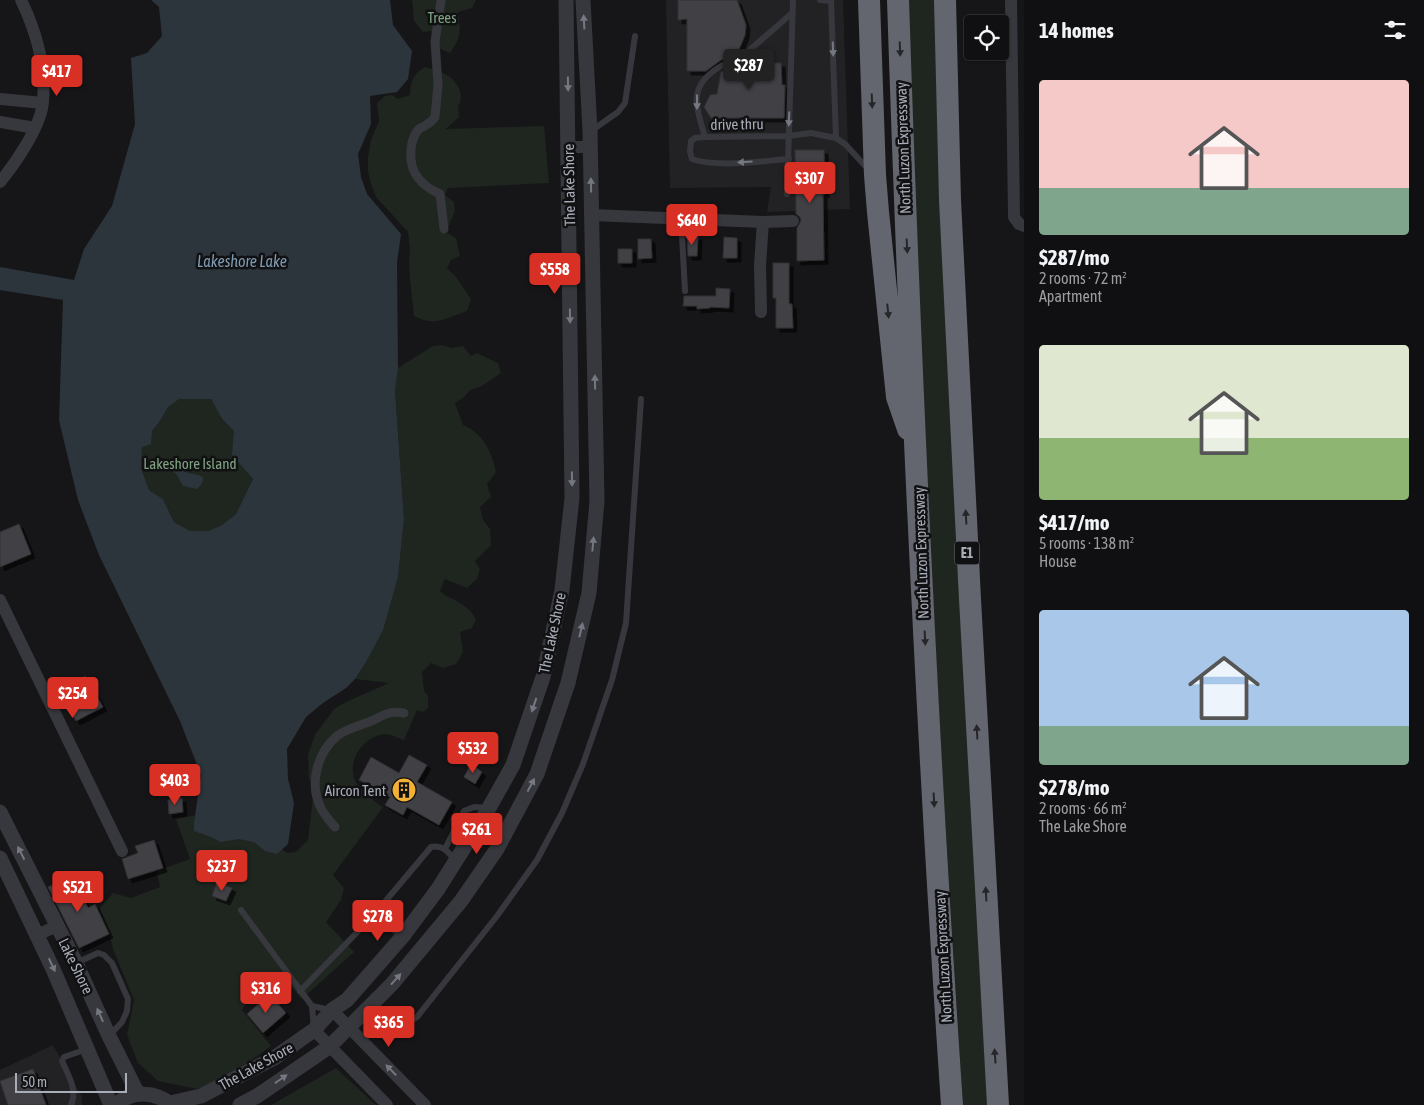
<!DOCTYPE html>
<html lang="en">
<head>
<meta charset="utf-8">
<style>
	body { margin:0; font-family:"Asap Condensed",sans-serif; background:#1e1e20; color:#f1f3f6; height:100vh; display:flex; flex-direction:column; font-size:19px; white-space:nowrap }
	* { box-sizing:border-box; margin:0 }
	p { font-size:16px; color:#9c9d9f }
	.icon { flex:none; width:28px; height:28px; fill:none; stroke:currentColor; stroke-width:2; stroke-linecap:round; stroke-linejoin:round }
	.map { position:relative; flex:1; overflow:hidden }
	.drawer { display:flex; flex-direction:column; background:#101012; width:400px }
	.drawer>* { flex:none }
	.tools { position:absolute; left:964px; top:15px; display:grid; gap:10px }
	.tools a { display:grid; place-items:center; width:45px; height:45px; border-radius:5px; background:#101012; box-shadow:0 1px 4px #0004,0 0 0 1px #303032; font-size:25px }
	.scale { position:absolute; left:15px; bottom:12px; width:112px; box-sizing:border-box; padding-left:5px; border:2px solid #a8adb8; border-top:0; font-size:14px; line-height:18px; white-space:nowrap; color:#a8adb8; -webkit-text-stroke:4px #111113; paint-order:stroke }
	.price { position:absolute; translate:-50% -42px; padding:0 11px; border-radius:5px; background:#d93025; color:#fff; font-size:16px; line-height:32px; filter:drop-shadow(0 1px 2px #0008) }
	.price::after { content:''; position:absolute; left:50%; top:30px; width:15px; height:11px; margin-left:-8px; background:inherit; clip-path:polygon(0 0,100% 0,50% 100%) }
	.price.current { background:#222; color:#fff }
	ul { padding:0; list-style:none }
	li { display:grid; align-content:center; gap:10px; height:265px; padding:0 15px }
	li span { display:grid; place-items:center; height:155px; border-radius:5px; color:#555 }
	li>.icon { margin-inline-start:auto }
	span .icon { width:90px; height:90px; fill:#fffc; stroke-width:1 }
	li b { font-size:21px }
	h2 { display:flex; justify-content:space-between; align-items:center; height:60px; padding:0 15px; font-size:21px }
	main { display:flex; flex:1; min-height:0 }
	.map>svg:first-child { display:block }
	.built { fill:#222225 }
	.green { fill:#1e261f }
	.water { fill:#2c353c; fill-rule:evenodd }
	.building { fill:#404145; stroke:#303034; filter:url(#shadow) }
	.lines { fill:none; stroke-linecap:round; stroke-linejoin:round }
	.service { stroke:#37383d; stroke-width:6 }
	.pedestrian { stroke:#37383d; stroke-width:9 }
	.minor { stroke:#37383d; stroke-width:12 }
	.tertiary { stroke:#37383d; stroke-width:15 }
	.motorway { stroke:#63666e; stroke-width:22 }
	.oneway { fill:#757881 }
	.oneway2 { fill:#26262a }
	.labels { text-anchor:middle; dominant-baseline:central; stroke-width:5; stroke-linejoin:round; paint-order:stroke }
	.shield { fill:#111113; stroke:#7b7e86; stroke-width:1 }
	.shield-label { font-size:14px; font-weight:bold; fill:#a8adb8 }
	.park-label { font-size:15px; fill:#7fa381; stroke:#111113 }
	.street-label { font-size:15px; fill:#a8adb8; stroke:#111113 }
	.poi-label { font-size:15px; fill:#a8adb8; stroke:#111113; text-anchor:end }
	.water-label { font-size:16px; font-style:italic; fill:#7f9bb3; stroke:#111113 }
</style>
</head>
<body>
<main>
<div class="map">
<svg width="1024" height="1105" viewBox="0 0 1024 1105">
	<defs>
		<filter id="shadow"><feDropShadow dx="4" dy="4" stdDeviation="0" flood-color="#0009"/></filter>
	</defs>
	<rect width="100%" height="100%" fill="#161618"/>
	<path class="built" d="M666,0H843L850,209L767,212L771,187L670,188Z
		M53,1045L82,1097V1105H0V1070Z"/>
	<path class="green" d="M412,0H476L472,8L458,12C461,31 461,37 450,53L436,47L431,31L423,32L414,21Z
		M907,0H938L992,1105H963C939,737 919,369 907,0Z
		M425,67C432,69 439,71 445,74C456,79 466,95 458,106L459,117L446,129L544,126L549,183L448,188L445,195L454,202L455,211L446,232L456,238L460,256L451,260L447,268L456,277L471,299L467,311C447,318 434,327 414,316L410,280L409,262L410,248L408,232L376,197L371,184L368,171V157L371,140L379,121L377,103L385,96L392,95L398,99L410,95C410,81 414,74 425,67Z
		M442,345L452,348L463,346L471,356L477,353L498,363L501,373L482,386L470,390L464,397L455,403L463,425C483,433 492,452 496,472L487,484L491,497L480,507L483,520L490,529L491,545L475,561L480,569L477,579L467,588L445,579L440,591C445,597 451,597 458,602C466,606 471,611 476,619L472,628L460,632L463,652L456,664L443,668L431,663L422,672L424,691L428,696V708L423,712L417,710L404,740C398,738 391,734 385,734C363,736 344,763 357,784C363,793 374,801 383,807L333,875L344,888L341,900L326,922L354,952L302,999L284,978L257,986L242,1010L271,1046L235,1072L197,1089L158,1081L138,1063L127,1035L134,1000L113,949L110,935L99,909L113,893L131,898L160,887L157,871L190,859L176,819L202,814L270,841L287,853L296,852L308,840L314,790L309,778L308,755L315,735L334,709L346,702L389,683L355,679L366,662L398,577L404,519L395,391L398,368L433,346Z
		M179,398L211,399L222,419L234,431L243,467L253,479L236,514L222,525L208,531H190L174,522L163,499L149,490L141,468L142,447L152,431L160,421L168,407Z
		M336,1068L376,1105H271Z"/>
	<path class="water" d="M151,0H390L393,25L412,51L408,79L397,92L370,96L371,124L358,154L361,177L367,194L401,234L397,263L398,368L395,391L404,519L398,577L383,630L366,662L355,679L346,688L323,703L306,717L287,749L288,779L294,803L288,844L277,854L265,851L254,842L239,839L221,842L211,837L194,831V823L201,775L180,721L99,555L78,500L59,420L63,300L0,290V267L74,280L84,249L112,206L135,124L131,58L147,53L162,36L159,7ZM179,399H211L222,419L234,431L232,455L253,479L236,514L222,525L208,531H190L174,522L163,499L149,490L141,468L142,447L151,444L152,431L160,421L168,407Z
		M175,465C180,467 183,472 189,473C198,475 211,475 197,489L183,486L177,475L173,471L172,466Z"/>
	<path class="building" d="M678,0H737L746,25L745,35L738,52H739L733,57L721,60L706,71H687V19L678,20Z
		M753,54L763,55L768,58L771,63H781L782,85H785L784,118H711L704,107L710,95L717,94L721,72L740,65Z
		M795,150H824L825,194H823L824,260L797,261V228L801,221L800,217L796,214Z
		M687,236H698L697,256H688Z
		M724,237L737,238V258H723Z
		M638,239H651L652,258L638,259Z
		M618,249H632V263H618Z
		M773,263H789V304H792L793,328H776V298H773Z
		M716,288L730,289L729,308L710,307V308L697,309V306H683L684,296H716Z
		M19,524L31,554L0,567V532Z
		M85,676L103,707L76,721L68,708L70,707L60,691Z
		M409,755L427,765L417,782L452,802L439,825L407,807L403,815L385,805L390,797L359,780L371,757L399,773Z
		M471,764L482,772L475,784L464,777Z
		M182,798L183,812L169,814L168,800Z
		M154,840L163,868L128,879L122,859L138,853L135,846Z
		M73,876L88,908L95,904L109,934L79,948L48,887Z
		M217,882L232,888L226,901L212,896Z
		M270,994L286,1013L263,1033L247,1014Z
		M33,1069L46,1105H8L0,1081Z"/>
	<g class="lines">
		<path class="service" d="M820,0L831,1
			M831,0L836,138
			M591,131L618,112L625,103L635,36
			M705,137C696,106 687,86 721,66C727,62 734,63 739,59C757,44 775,28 792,13
			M789,159C761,161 718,168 692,159L690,152L691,141L695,138L705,137L788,136L811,133L836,138L845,144L868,169
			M787,194L793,0
			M681,217L685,291
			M445,849L464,811L474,807L488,808
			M241,910L312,1006L314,1028
			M373,916L403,936
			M76,963L98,953L104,955L112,963L128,999L127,1011L122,1022L110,1035
			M300,991L373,916L431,847C442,844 449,853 455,860
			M312,1006L330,1010
			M361,1015C380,1031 397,1031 417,1017L497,916L537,860L562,813L583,764L612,680L626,623L641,399
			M71,1105C78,1090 68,1075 62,1061L64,1057L87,1049"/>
		<path class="pedestrian" d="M441,0L435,42L438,84L435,117C433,120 430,123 426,125C424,127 421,127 419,129C416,132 413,139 412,143C407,168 417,184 440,194L444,229
			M335,827C330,821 323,814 320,806C309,782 318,752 337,736C346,729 358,726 369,722C384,716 387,710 404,713"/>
		<path class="minor" d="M1011,0L1014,217L1019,224L1024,226
			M0,99L43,103
			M0,122L35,128
			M569,147H591
			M0,182C15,164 42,125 43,101C46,67 36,31 21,0
			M592,215L763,222L793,221
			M761,312L760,265L763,222
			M0,600L122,851
			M37,935L57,926
			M332,1010L425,1105
			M314,1030L387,1105"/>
		<path class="tertiary" d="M0,812L76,963L109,1036L138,1094
			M0,858L53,969L111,1105
			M170,1103L201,1096L274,1058L314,1030L332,1010L347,1000L403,936L438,889L489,808L513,765L543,677L562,590L572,498L566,0
			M116,1105C132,1090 155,1091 172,1105
			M240,1105L257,1096L329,1047L392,984L461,901L497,849L537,774L568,683L589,593L597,501L590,131L583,0"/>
		<path class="motorway" d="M869,0L875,175L878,212L897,397L908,429
			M898,0C910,369 927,737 952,1105
			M945,0L950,200L970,599L998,1105"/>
	</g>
	<defs><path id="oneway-solid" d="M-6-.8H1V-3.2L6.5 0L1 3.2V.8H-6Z" transform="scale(1.25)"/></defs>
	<g class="oneway">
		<use href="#oneway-solid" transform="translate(584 22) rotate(-93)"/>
		<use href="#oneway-solid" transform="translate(833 49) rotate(88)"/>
		<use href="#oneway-solid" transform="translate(568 84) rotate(89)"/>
		<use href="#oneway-solid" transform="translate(697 102) rotate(90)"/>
		<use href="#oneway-solid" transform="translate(789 119) rotate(92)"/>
		<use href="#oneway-solid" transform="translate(745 162) rotate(177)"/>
		<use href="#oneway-solid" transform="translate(591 185) rotate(-91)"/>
		<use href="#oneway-solid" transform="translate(570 316) rotate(89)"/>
		<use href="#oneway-solid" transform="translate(595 382) rotate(-91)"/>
		<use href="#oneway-solid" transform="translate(572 479) rotate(89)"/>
		<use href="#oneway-solid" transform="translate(593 544) rotate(-85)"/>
		<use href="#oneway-solid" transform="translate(581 630) rotate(-77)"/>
		<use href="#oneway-solid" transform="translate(534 705) rotate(109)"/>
		<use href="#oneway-solid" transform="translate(531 785) rotate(-62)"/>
		<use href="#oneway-solid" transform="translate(21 853) rotate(-117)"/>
		<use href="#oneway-solid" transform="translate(52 965) rotate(65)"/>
		<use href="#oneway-solid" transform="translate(396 979) rotate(-48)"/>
		<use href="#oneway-solid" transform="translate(100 1015) rotate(-114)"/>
		<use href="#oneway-solid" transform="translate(391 1070) rotate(-134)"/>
		<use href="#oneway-solid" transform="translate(281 1079) rotate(-35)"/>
	</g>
	<g class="oneway2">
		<use href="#oneway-solid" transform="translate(900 49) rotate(88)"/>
		<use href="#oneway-solid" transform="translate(872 101) rotate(88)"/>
		<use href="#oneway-solid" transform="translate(907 246) rotate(87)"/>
		<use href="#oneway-solid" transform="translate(888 311) rotate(84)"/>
		<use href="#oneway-solid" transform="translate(966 517) rotate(-93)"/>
		<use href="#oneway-solid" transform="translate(925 638) rotate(87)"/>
		<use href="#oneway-solid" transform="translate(977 732) rotate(-93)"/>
		<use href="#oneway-solid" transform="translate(934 800) rotate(87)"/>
		<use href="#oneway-solid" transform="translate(986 894) rotate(-93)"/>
		<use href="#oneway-solid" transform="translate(995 1056) rotate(-94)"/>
	</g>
	<defs>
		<symbol id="building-disc" viewBox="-11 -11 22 22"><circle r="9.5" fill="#f2b134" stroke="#111113"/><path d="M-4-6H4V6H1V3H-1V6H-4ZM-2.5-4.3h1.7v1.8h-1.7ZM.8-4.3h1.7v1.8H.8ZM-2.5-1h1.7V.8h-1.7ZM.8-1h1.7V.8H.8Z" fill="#111"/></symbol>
	</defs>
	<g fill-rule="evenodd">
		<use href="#building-disc" x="390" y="776" width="28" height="28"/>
	</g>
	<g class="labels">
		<rect class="shield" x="954.5" y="541.5" width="25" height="23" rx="4"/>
		<g class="shield-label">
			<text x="967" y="553">E1</text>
		</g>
		<g class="park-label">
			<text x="442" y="17">Trees</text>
			<text x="190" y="463">Lakeshore Island</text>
		</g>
		<g class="street-label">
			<text transform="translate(737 124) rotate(-1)">drive thru</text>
			<text transform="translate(903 148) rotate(-92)">North Luzon Expressway</text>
			<text transform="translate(569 185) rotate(-91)">The Lake Shore</text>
			<text transform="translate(921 553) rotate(-92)">North Luzon Expressway</text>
			<text transform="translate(552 633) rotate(-78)">The Lake Shore</text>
			<text transform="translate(943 957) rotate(-93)">North Luzon Expressway</text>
			<text transform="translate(76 966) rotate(64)">Lake Shore</text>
			<text transform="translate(256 1066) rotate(-29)">The Lake Shore</text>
		</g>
		<g class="poi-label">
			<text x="386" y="790">Aircon Tent</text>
		</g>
		<g class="water-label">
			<text x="242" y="261">Lakeshore Lake</text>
		</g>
	</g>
</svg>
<div class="tools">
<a><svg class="icon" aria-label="locate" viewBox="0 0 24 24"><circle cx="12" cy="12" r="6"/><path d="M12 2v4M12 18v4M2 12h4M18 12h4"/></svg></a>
</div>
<div class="scale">50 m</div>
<b class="price current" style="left:749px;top:91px">$287</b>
<b class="price" style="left:57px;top:97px">$417</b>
<b class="price" style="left:810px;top:204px">$307</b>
<b class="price" style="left:692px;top:246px">$640</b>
<b class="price" style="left:555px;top:295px">$558</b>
<b class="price" style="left:73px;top:719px">$254</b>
<b class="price" style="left:473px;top:774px">$532</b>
<b class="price" style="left:175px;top:806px">$403</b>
<b class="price" style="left:477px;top:855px">$261</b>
<b class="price" style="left:222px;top:892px">$237</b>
<b class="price" style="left:78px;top:913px">$521</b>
<b class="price" style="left:378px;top:942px">$278</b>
<b class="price" style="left:266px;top:1014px">$316</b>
<b class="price" style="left:389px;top:1048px">$365</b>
</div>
<section class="drawer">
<h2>14 homes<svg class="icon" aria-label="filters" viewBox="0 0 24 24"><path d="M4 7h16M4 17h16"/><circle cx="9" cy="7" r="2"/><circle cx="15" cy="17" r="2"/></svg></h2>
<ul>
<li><span style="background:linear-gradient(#f6c9c9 70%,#7fa58c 0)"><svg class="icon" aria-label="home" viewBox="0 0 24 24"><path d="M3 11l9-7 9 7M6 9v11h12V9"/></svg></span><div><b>$287/mo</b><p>2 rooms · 72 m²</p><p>Apartment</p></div></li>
<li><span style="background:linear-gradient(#dfe7d0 60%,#8fb573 0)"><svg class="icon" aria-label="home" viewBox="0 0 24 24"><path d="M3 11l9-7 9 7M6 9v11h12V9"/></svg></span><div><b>$417/mo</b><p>5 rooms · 138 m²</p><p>House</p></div></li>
<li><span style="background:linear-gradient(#a9c7e8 75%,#7fa58c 0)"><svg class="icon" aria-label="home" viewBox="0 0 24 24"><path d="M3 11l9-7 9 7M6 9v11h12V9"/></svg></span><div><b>$278/mo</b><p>2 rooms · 66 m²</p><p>The Lake Shore</p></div></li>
</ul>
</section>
</main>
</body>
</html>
